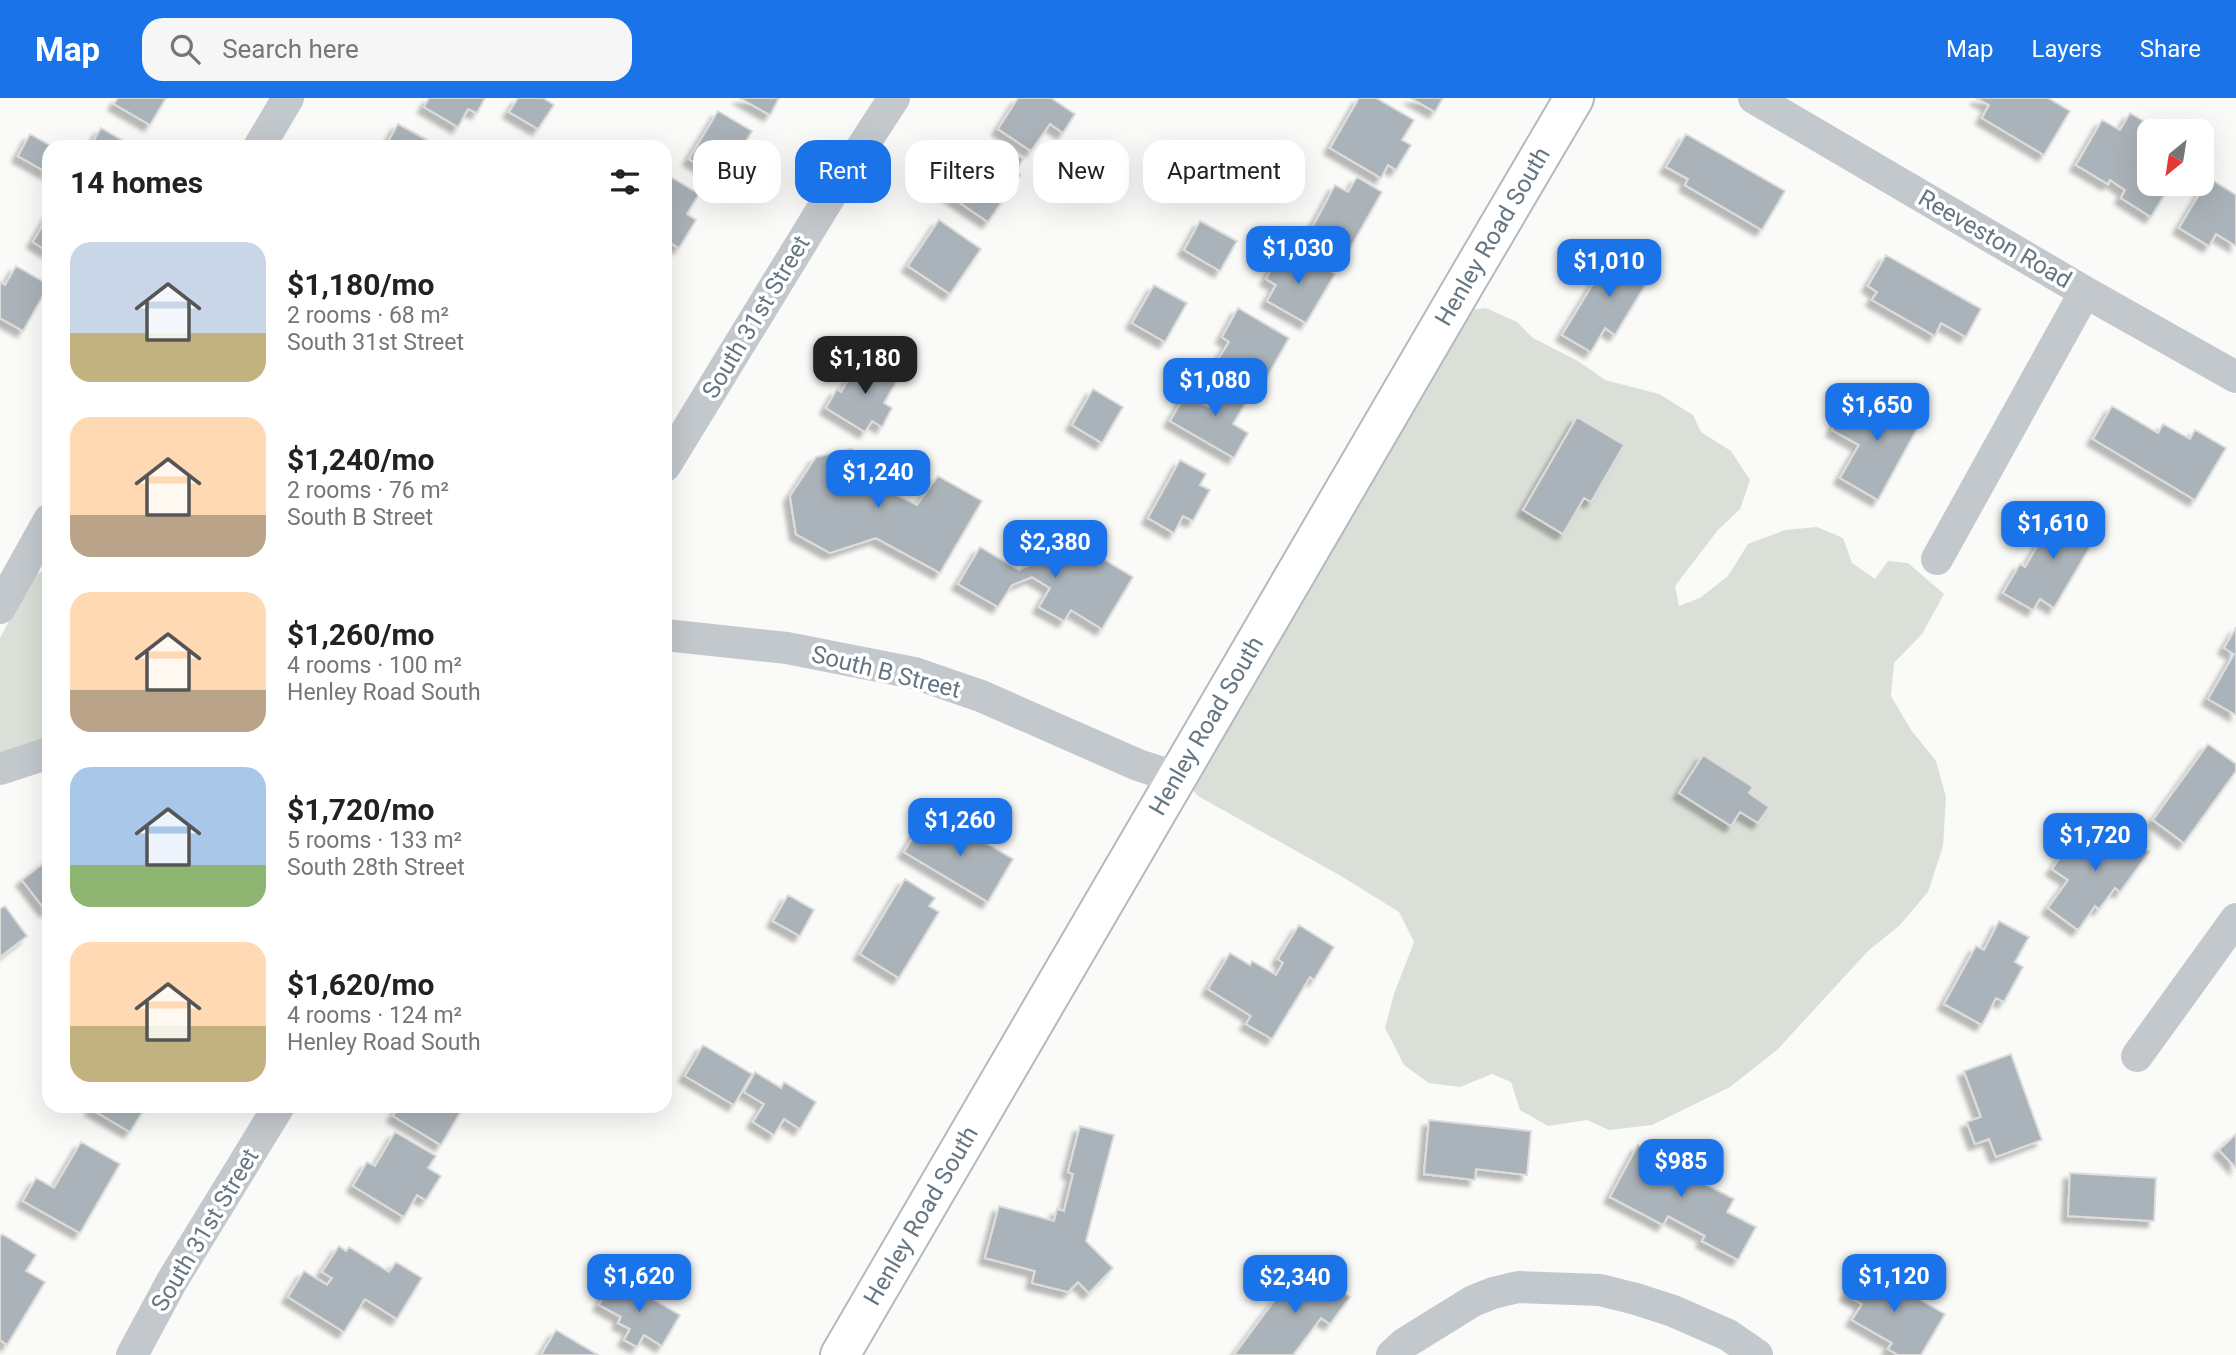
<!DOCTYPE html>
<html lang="en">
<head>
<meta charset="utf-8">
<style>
	body { margin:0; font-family:Roboto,sans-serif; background:#f6f6f6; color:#222; height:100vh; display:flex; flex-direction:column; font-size:26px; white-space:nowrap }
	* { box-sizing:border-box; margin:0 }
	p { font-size:23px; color:#767676 }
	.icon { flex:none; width:38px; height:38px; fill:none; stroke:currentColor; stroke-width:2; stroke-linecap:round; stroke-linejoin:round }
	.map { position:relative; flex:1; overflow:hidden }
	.sheet { position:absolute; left:42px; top:42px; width:630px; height:973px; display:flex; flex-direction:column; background:#fff; border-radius:21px; box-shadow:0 7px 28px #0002 }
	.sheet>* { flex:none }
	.banner { position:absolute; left:693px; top:42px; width:665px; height:63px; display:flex; gap:14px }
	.needle { width:46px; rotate:210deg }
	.fabs { position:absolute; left:2137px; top:21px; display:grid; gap:14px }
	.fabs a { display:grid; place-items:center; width:77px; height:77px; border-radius:14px; background:#fff; box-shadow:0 7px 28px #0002; font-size:35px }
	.price { position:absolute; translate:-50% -60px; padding:0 16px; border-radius:14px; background:#1a73e8; color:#fff; font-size:23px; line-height:46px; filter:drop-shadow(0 2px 4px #0008) }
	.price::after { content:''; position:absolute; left:50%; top:42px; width:21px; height:16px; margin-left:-10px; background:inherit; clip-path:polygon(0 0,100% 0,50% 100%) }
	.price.selected { background:#222; color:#fff }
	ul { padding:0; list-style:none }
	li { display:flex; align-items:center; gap:21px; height:175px; padding:0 28px }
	li span { display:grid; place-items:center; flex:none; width:196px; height:140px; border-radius:21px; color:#555 }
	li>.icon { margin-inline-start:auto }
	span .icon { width:84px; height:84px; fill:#fffc; stroke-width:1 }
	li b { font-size:30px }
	h2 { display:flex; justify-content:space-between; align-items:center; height:84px; padding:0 28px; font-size:30px }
	.tag { padding:0 24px; border-radius:21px; background:#fff; box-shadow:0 7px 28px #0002; font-size:24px; line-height:63px }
	.tag.selected { background:#1a73e8; color:#fff }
	header { display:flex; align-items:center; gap:42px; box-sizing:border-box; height:98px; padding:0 35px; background:#1a73e8; color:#fff }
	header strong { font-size:33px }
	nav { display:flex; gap:38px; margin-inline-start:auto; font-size:24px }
	.search { width:490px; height:63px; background:#f6f6f6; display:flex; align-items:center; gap:18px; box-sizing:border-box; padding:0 24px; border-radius:21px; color:#767676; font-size:26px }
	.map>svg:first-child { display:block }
	.green { fill:#dadfd7 }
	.building { fill:#aab3b9; stroke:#dcdcda; stroke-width:2; filter:url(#shadow) }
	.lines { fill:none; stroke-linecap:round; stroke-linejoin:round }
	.secondary-casing { stroke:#b3babf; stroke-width:42 }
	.street { stroke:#c3c8cc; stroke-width:32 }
	.secondary { stroke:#fff; stroke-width:38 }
	.labels { text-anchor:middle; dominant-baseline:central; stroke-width:7; stroke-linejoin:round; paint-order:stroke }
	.street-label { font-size:24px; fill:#657683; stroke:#fff }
</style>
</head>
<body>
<header>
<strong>Map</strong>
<div class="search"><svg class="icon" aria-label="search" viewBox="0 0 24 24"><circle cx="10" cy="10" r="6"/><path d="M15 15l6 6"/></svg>Search here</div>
<nav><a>Map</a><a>Layers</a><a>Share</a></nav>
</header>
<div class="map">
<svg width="2236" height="1257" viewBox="0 0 2236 1257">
	<defs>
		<filter id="shadow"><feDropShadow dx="-6" dy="6" stdDeviation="2" flood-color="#0004"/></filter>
	</defs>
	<rect width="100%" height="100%" fill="#fafaf8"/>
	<path class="green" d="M1486,210L1517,224L1533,240L1578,263L1605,282L1659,296L1693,317L1701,334L1731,353L1750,382L1740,411L1718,432L1675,488L1679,508L1700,500L1728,478L1748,446L1785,432L1817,429L1843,440L1852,465L1875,481L1888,463L1908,465L1944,496L1922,536L1894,565L1891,598L1911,632L1936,663L1946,699L1943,748L1928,794L1900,827L1868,853L1777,952L1730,989L1652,1027L1609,1032L1587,1022L1548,1028L1520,1012L1511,984L1492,976L1460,989L1429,985L1404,967L1385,930L1394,896L1414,844L1399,814L1341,778L1198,698L1189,688L1472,212Z
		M49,471V641L0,655V540L35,476Z"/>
	<path class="building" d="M118,0H166L150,27L114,6Z
		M429,0H485L477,15L468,11L458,29L424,9Z
		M518,0H543L554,7L538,31L509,14Z
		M740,0H779L770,17Z
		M1018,0H1051L1075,16L1063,35L1050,26L1031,53L998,31Z
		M1359,0H1376L1414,22L1402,42L1411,47L1396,72L1388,67L1381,80L1330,50Z
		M1411,0H1443L1435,14Z
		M1976,0H2048L2070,13L2044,57L1982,20L1989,7Z
		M718,13L752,33L723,82L689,61Z
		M2130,15L2152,28L2142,45L2149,49V86H2171L2151,119L2121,100L2125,92L2110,82L2108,86L2076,67L2102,22L2120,32Z
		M398,26L440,49H385Z
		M101,30L134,49H90Z
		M30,36L53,49H49L48,75L18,58Z
		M1686,36L1785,93L1762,132L1685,87L1688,81L1666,69Z
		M998,44L1023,61L1015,74L1020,77L988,124L943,93L957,72L967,79L984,55L988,58Z
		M666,76L699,96L687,116L696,122L679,150L665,142Z
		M1357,79L1382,94L1349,152L1312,130L1335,87L1348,94Z
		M2209,80L2236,97V148L2216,136L2209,148L2179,130Z
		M49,116V154L33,144Z
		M939,122L981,151L950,196L908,168Z
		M1200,123L1237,143L1220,173L1184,152Z
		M1616,148L1655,171L1615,237L1605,230L1591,254L1562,237Z
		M1298,155L1335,176L1306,225L1267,203L1276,187L1266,181L1279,158L1292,165Z
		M1886,157L1981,211L1966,239L1941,225L1935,238L1872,202L1877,194L1868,188Z
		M16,168L49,187L23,233L0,220V184L5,187Z
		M1154,187L1187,205L1165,244L1132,225Z
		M1238,210L1289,240L1260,291L1216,265L1229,244L1222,239Z
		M863,258L899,279L884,305L892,310L882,329L872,323L865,334L826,310L837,291L841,294Z
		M1225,282L1251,296L1233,326L1248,335L1234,360L1170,323L1186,296L1209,309Z
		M1093,291L1123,309L1102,345L1072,327Z
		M1885,297L1924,318L1878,402L1840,380L1859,347L1832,332L1847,305L1873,319Z
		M2112,308L2158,335L2163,326L2190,341L2195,332L2226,350L2195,402L2093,341Z
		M1577,319L1624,347L1591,404L1584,400L1563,436L1523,412Z
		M851,351L888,372L894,396L917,407L938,378L982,403L940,475L876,440L830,455L796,436L790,398L816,359Z
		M1180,362L1206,376L1200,387L1210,392L1193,423L1183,418L1174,435L1148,420Z
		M2061,408L2100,432L2054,510L2040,501L2033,512L2003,495L2020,466L2025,469Z
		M1057,433L1133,479L1102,531L1071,512L1064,523L1039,509L1050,490L1032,479L1012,487L998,509L958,486L980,449L1019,472L1040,462Z
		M2236,530V617L2208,601L2234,556L2224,550Z
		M2208,646L2236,666V673L2184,745L2153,722Z
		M1703,657L1753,689L1749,695L1769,709L1758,725L1740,714L1731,728L1679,695Z
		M945,721L1013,761L988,804L904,754L923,723L939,732Z
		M2107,723L2149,754L2120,794L2115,790L2099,811L2095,808L2078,832L2048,810L2068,782L2052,771L2072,743L2085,753Z
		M49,761V811L46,813L22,782Z
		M905,781L935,800L929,808L939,814L899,880L860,856Z
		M788,797L814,812L800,838L773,823Z
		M5,808L27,838L0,859V811Z
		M1999,823L2029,839L2015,864L2023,869L2004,904L1996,900L1982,927L1944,906L1976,848L1984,852Z
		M1299,827L1334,849L1314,882L1310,879L1272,941L1246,926L1251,918L1208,891L1230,855L1250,867L1252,863L1276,877L1283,865L1278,861Z
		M703,947L752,976L734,1007L685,978Z
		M2011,956L2042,1042L1996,1059L1989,1041L1975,1046L1967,1024L1981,1019L1964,973Z
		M755,974L781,990L784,984L816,1004L800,1031L784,1021L774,1037L753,1024L764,1006L744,994Z
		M93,1008H146L130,1034L91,1011Z
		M399,1008H464L441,1047L393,1018Z
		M1429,1022L1531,1033L1527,1077L1476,1071L1475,1082L1424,1076Z
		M1080,1028L1114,1037L1086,1143L1113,1170L1089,1195L1078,1184L1068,1194L1032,1185L1035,1173L985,1160L999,1108L1054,1123L1057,1111L1064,1113L1073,1076L1068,1074Z
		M395,1034L436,1058L428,1070L441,1078L426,1102L417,1097L404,1119L353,1088L367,1064L375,1068Z
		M2236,1036V1070L2219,1052Z
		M81,1044L120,1066L80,1135L23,1103L36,1080L54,1090Z
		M1638,1047L1664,1062L1671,1048L1697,1061L1688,1077L1734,1101L1727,1114L1756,1129L1738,1162L1702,1143L1705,1138L1668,1118L1663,1127L1610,1099Z
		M2070,1075L2156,1080L2154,1123L2068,1118Z
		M2,1136L36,1157L26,1173L45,1184L7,1247L0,1242V1139Z
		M339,1148L346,1153L349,1149L389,1174L396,1164L422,1180L397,1221L365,1201L344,1234L288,1199L304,1173L327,1187L332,1180L322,1174Z
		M1303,1164L1350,1199L1330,1226L1321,1220L1293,1257H1234Z
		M1862,1169L1945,1216L1921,1257H1898L1888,1251L1892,1245L1852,1222L1862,1206L1846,1197Z
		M616,1180L680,1217L662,1248L644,1237L637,1249L624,1242L630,1231L618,1225L621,1219L599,1207Z
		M556,1232L598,1257H541Z"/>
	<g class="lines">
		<defs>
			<g id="secondary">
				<path id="s1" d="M840,1257C1084,837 1328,418 1574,0"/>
			</g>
		</defs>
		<use href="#secondary" class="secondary-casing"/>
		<path class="street" d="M1754,0L2085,194L2236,279
			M259,49L288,0
			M665,368L829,100L894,0
			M1937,461L2085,194
			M0,510L49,422
			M665,537L787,550L914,575L981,598L1138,667L1175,679
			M0,671L49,655
			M2137,958L2236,821
			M132,1257L172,1183L279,1008
			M1392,1257L1405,1245L1473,1203L1493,1195L1518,1189L1600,1192L1636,1201L1673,1213L1728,1237L1757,1257"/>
		<use href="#secondary" class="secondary"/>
	</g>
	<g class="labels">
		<g class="street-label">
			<text stroke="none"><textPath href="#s1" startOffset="1295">Henley Road South</textPath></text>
			<text transform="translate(1995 141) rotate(30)">Reeveston Road</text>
			<text transform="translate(756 219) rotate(-59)">South 31st Street</text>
			<text transform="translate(886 574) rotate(14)">South B Street</text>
			<text stroke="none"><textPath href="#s1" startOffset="728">Henley Road South</textPath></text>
			<text stroke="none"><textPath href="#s1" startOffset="161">Henley Road South</textPath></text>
			<text transform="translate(205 1132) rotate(-59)">South 31st Street</text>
		</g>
	</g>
</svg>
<div class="fabs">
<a><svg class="needle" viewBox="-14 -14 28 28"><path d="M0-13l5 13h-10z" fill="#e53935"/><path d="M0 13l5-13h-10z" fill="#767676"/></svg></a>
</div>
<b class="price" style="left:1298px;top:188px">$1,030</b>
<b class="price" style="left:1609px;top:201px">$1,010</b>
<b class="price selected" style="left:865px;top:298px">$1,180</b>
<b class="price" style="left:1215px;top:320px">$1,080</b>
<b class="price" style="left:1877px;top:345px">$1,650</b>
<b class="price" style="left:878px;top:412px">$1,240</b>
<b class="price" style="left:2053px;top:463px">$1,610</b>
<b class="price" style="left:1055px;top:482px">$2,380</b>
<b class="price" style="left:960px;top:760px">$1,260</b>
<b class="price" style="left:2095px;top:775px">$1,720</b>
<b class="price" style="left:1681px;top:1101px">$985</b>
<b class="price" style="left:639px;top:1216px">$1,620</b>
<b class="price" style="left:1894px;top:1216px">$1,120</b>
<b class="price" style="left:1295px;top:1217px">$2,340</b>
<div class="banner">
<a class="tag">Buy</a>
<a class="tag selected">Rent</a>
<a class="tag">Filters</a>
<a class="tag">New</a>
<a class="tag">Apartment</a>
</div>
<section class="sheet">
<h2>14 homes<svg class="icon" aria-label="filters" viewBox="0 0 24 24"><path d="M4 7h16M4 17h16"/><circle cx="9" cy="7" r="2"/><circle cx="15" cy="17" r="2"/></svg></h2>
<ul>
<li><span style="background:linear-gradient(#c9d6e8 65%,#c2b280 0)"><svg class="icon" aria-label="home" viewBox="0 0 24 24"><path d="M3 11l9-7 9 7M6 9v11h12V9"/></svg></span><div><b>$1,180/mo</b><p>2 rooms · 68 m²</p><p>South 31st Street</p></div></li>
<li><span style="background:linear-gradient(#ffd9b3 70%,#b9a48a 0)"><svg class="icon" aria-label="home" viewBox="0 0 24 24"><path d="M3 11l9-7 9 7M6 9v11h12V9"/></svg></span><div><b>$1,240/mo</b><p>2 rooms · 76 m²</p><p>South B Street</p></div></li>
<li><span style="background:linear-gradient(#ffd9b3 70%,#b9a48a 0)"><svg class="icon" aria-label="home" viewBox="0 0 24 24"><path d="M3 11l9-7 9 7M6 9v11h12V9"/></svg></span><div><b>$1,260/mo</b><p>4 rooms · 100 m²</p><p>Henley Road South</p></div></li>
<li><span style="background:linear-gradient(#a9c7e8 70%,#8fb573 0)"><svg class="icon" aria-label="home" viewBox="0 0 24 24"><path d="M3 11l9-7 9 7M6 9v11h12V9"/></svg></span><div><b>$1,720/mo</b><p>5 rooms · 133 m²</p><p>South 28th Street</p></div></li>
<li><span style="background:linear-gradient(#ffd9b3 60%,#c2b280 0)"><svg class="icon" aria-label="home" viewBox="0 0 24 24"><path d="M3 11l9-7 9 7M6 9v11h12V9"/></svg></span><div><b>$1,620/mo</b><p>4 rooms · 124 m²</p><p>Henley Road South</p></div></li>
</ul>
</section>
</div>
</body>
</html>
